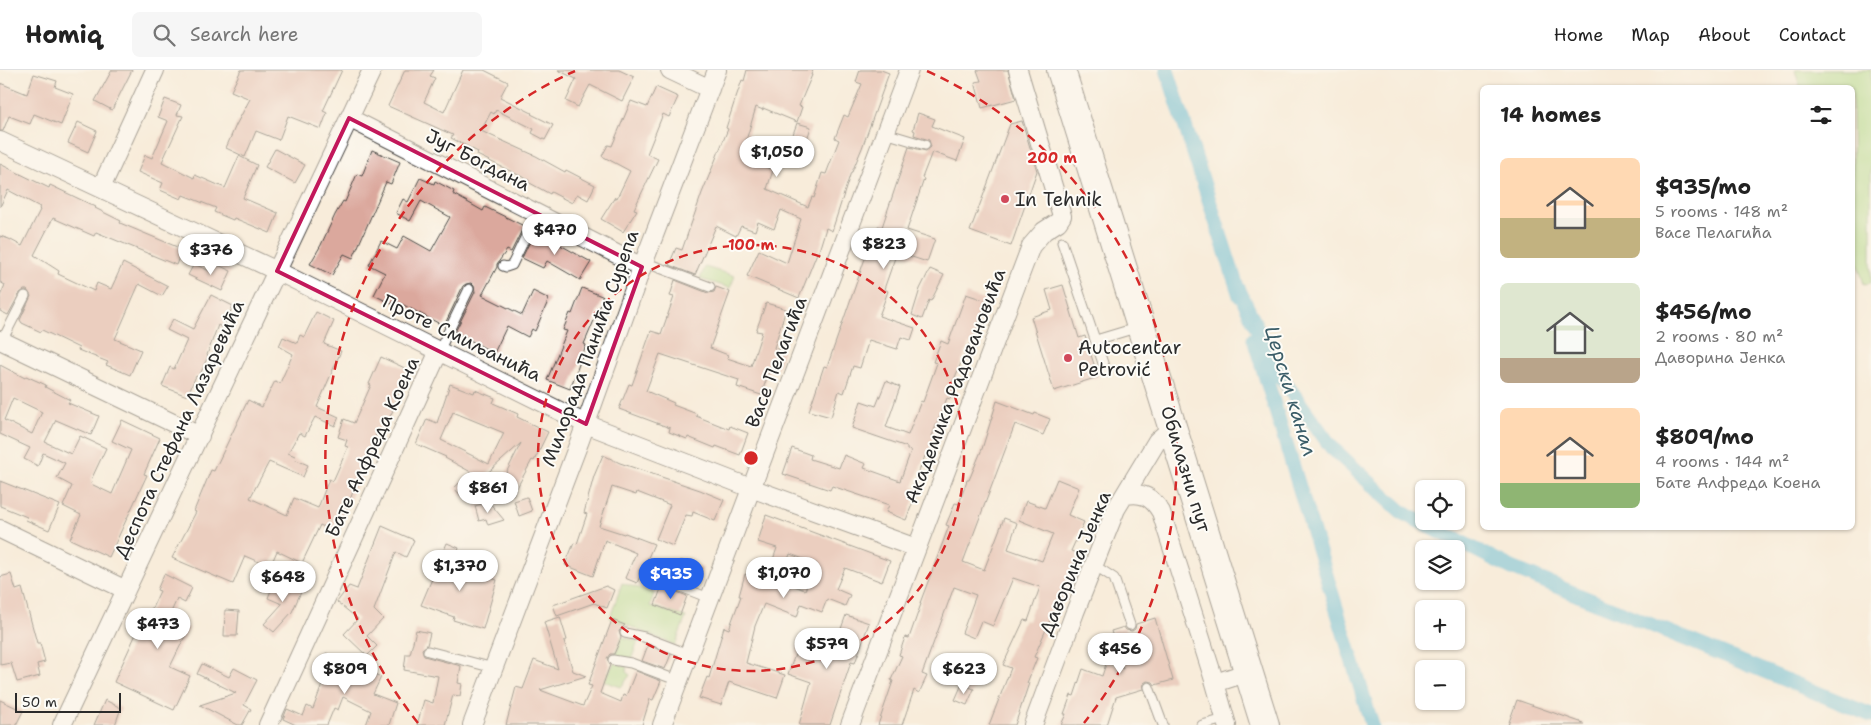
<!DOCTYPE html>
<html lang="en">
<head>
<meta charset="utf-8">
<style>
	body { margin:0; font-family:"Shantell Sans",sans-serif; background:#f6f6f6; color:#222; height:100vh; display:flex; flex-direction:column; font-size:19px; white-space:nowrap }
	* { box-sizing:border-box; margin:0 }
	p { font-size:16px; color:#767676 }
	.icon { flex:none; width:28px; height:28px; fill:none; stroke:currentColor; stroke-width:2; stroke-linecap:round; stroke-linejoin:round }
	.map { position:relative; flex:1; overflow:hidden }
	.side { position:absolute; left:1480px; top:15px; width:375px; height:445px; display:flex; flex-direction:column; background:#fff; border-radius:8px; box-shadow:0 1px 4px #0004 }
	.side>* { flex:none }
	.tools { position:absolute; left:1415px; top:410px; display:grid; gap:10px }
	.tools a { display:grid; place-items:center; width:50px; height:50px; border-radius:8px; background:#fff; box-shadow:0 1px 4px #0004; font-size:25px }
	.scale { position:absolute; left:15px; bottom:12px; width:106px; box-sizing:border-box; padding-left:5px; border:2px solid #2b2b2b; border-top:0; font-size:14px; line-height:18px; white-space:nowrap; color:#2b2b2b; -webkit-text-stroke:4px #fdfcf7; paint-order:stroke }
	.price { position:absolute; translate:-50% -42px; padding:0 11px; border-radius:18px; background:#fff; color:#222; font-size:16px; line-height:32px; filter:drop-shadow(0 1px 2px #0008) }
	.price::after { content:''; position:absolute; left:50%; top:30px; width:15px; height:11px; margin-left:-8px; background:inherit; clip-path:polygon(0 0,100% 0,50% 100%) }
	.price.active { background:#2563eb; color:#fff }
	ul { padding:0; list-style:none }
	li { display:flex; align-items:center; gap:15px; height:125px; padding:0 20px }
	li span { display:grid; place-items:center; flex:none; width:140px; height:100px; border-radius:8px; color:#555 }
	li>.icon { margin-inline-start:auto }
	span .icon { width:60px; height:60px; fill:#fffc; stroke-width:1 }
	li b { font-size:21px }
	h2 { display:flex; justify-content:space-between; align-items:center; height:60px; padding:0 20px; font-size:21px }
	header { display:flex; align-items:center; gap:30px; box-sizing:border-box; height:70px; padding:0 25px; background:#fff; border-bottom:1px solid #e0e0e0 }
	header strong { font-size:24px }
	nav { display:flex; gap:28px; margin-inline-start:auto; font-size:18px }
	.search { width:350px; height:45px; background:#f6f6f6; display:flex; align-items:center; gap:12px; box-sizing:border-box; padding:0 18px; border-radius:8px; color:#767676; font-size:19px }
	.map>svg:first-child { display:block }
	.green { fill:#abda88; stroke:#6b825a }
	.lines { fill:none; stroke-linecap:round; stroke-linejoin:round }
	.canal { stroke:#5ab9d8; stroke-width:15 }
	.building { fill:#dba89d; fill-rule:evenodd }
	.lane-casing { stroke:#4a4845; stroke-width:11 }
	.street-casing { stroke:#4a4845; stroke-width:20 }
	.primary-casing { stroke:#4a4845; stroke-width:30 }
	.lane { stroke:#fff; stroke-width:9 }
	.street { stroke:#fff; stroke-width:18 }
	.primary { stroke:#fff; stroke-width:28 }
	.marked { fill:none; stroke:#c2185b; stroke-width:4; stroke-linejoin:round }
	.ring { fill:none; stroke:#d62828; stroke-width:2.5; stroke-dasharray:9 6 }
	.poi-dot { fill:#d1495b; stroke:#fdfcf7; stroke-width:2 }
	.labels { text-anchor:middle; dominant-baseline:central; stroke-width:4; stroke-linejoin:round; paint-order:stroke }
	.street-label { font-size:19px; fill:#2b2b2b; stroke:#fdfcf7 }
	.poi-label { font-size:19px; fill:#2b2b2b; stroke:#fdfcf7; text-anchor:start }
	.water-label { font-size:20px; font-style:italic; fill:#3b5d68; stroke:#fdfcf7 }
	.centre { fill:#d62828; stroke:#fdfcf7; stroke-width:2.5 }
	.ring-label { font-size:15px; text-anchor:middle; font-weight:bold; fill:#d62828; stroke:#fdfcf7; stroke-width:4; stroke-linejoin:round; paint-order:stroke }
</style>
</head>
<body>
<header>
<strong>Homiq</strong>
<div class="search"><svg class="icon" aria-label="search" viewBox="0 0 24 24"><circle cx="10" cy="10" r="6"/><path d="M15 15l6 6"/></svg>Search here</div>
<nav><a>Home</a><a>Map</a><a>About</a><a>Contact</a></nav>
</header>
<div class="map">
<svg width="1871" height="655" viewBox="0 0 1871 655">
	<rect width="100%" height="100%" fill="#fdfcf7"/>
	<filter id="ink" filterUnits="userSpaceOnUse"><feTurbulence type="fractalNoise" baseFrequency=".02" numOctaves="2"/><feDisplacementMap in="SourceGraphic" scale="10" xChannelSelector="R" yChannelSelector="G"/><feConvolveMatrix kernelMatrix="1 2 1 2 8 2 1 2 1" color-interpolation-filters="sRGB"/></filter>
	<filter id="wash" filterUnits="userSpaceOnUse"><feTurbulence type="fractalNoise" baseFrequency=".0096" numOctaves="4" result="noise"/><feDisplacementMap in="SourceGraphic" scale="20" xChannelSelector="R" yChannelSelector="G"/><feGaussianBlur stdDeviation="1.12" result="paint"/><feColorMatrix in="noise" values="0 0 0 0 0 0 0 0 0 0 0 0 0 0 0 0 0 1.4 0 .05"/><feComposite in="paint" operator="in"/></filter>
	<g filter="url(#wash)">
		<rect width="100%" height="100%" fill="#f8ecda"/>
		<path class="green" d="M1795,0H1871V213L1864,214L1853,178L1852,18L1800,17Z
			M705,197L735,206L730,218L700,209Z
			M622,513L654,523L650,536L686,547L675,575L610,548Z
			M622,567L638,571L631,590L615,586Z
			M614,593L627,596L626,602L630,605L621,617L604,611Z"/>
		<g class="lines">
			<path class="canal" d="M1167,0L1240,226
				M1238,218L1278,303L1332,378L1403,443L1512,498L1871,645
				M1254,269L1372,655"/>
		</g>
		<g id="blocks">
			<path class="building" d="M112,0H132L112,40L95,31Z
				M241,0H342L323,41L327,43L321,59L288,46L279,70L256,61L245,87L226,78L236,55L250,29L231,21Z
				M405,0H434L430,6L435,8L424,32L444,42L463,0H484L508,12L500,27L532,43L531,44L553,55L545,70L532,63L534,59L496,40L494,44L491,42L481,61L536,86L565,102L566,100L595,115L588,130L577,124L572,133L551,122L550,124L528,112L529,110L477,85L478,82L451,68L453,65L388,36Z
				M558,0H619L634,7L622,31L590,15L578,37L566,31L576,9Z
				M747,0H813L811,5H812L799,36L802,37L797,52L763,38V40L756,37L745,74L752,77L747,90L773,100L767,119L808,137L812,127L814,128L822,103L826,104L839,70L835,68L844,45L848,47L862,14L856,12L860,0H881L889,3L862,78L852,102H851L832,161L826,158L818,184L817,183L799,228L747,206L759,180L787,193L801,149L781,140L774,159L758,152L755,161L741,156L736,166L716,156L695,205L669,195L676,178L682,180L702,123L728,59L726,58L734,33L742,10L744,11Z
				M977,0H1008L1016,29L982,38L975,12L981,11Z
				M34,4L57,11L55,17L73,24L61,55L34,44L30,54L9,46L3,61H0V13L27,24Z
				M656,17L678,27L669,47L663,44L647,84L658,89L634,139L637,140L623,162L601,149L615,127L617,128L630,101L602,86L608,75L612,76L631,31L647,37Z
				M165,29L181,35L177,45L183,46L162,92L194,108L195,105L225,118L239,86L257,95L243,128L278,143L270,163L234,148L233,150L214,142L216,138L183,125L181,129L160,120L163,113L138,102L145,85L152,88L168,51L158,47Z
				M918,43L935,49L932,56L965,69L957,91L932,82L922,108L924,109L907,160L935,169L927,192L897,182L884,219L888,221L879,246L915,258L911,270L901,267L897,279L869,270L860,298L853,296L844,323L839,321L831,347L809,341L824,296L827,297L868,180L870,181L878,156L882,157L909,77L926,81L931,77L929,70L914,65L915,61L913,60Z
				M1022,51L1037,101L1011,176L970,161L1010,54Z
				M78,52L97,61L88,82L68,73Z
				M797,53L811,57L803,82L788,78Z
				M275,79L305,95L295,113L265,97Z
				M372,80L400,92L391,114L386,112L353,188L344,184L332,205L310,194L321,175L335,145L343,131L345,132L357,104L362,106Z
				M0,94L49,118L50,115L96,137L95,138L121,151L120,153L182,179L176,195L96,162L94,166L53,148L34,185L59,201L58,204L94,221L97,213L111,219L123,193L168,216L162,226L139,214L115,269L141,280L130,305L106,295L108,292L78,280L79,278L42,260L41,262L22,253L20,250L31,226L27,220H24L20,223L8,245L0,241V226L5,215L0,212V166L9,169L22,176L40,140L39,139L40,137L8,120L0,137Z
				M420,108L434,114L435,111L454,121L453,124L483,141L485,137L524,156L511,182L507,180L497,194V197L482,225L522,245L533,221L549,229L535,261L532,259L528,267L507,256L494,283L455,262L475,222L474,216L471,213L466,214L463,216L444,256L394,230L392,234L374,225L385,203L369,195L381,171L397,179L404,166L431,181L450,147L421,131L410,151L396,143L403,129L408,132Z
				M535,161L591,192L580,210L547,191L543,198L522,188Z
				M194,194L212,202L216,194L231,201L222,221L188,205Z
				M930,199L944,205L931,231L929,230L922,249L912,245L920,219Z
				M675,210L708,223L714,222L716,217L730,222L710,278L728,285L727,288L751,296L762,262L756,261L766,233L786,239L774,278L784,281L778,298L771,296L761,325L737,317L739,310L660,284L646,321L674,333L673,335L697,344L696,346L729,359L730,356L748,363L740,385L716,376L715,378L688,367L687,369L669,362L670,358L619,339L629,314L632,315L651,261L661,264L674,227L670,226Z
				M1063,215L1079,268L1085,266L1098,307L1054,321L1031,247L1052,240L1046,220Z
				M582,218L604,227L584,274L586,275L570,319L547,310L567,261L563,260L570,243L572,244Z
				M966,224L987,231L977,257L980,259L974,276L969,274L953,312L956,313L950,329L947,328L932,366L938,368L931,388L925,386L913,417L918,419L906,450L886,442L889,435L832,416L830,420L783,404L792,378L811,385L810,389L839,398L844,385L866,394L864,398L900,411L911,381L907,380V377L852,358L861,331L876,336L886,311L900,317L886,357L908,365L921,331L923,332L937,293L933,292L941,271L948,274Z
				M211,225L233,236L223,258L218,255L207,285L208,286L199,307L196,306L187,326L162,316L170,297L174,299L187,270L167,260L173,249L193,259Z
				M316,242L334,251L324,274L341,281L317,337L339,347L335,356L315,347L305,366L299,363L288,383L295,386L294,389L308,395L303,407L269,392L250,428L287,445L294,428L318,438L329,409L333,411L348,377L345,376L347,370L338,367L344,349L354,353L371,315L369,314L381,287L409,300L391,339L393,340L384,361L378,359L365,394L367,395L358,415L356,414L337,463L320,455L302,493L277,481L270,497L245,486L233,514L172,488L196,442L194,441L211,400L214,401L248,330L262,337L275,311L280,313L293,284L279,276L283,267L297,273L300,265L304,267Z
				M0,295L25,308L26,306L46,315L45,317L70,330L68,333L99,346L91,365L56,350L45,372L71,384L80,366L106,378L91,410L92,411L91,414L112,424L131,380L112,371L122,350L160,368L144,404L147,405L109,487L70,469L81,445L63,436L72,416L57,408L65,393L43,383L38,396L24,389L30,378L0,364ZM13,328L42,342L32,364L4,350Z
				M450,314L474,323L475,320L495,328L493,333L518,344L517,347L548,362L534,391L532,390L513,425L499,417L521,373L482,408L445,388L446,387L416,374L427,349L437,353ZM453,342L504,363L489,394L441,370Z
				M997,331L1034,345L1035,343L1050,349L1043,365L1015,354L963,492L984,500L1004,448L1017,453L1008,479L1042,491L1053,464L1019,450L1026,431L1045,438L1057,409L1079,418L1068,445L1084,452L1071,481L1078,484L1059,532H1061L1055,549L1051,548L1034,587L1037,588L1027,613H1029L1015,655H989L1011,598L1003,595L1024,550L1028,551L1040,517L1013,508L993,556L981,551L974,568L962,563L976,525L954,517L922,604L927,606L919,623L914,620L902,655H878L893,611L891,610L902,586L899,585L905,567L909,568L921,534L920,533L949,456L946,455L955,433L959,434L967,410H969L982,379Z
				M603,385L620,393L700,420L724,430L715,451L693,442L692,446L686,445L673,476L656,469L670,435L637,422L636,425L612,417L599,456L624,464L625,463L654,474L644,497L639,500L640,506L637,513L625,508L636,483L605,470L593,506L565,495L574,473L577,474L587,444L584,443L594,406Z
				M466,407L474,416L462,427L454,418Z
				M0,411L60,435L49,460L26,450L27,447L0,436Z
				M527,427L532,441L519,446L514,431Z
				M489,432L504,450L488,455L486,449L479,451L475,436Z
				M766,445L890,491L882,512L845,498L836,519L850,525L845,536L827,529L822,542L801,534L797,547L764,534L755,556L746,593L785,605L777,628L729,612L721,635L699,628L707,607L709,608L724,557L729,559L741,526H739L745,504L766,510L777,478L758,472ZM790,484L817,494L805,520L780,511Z
				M382,456L414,470L406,487L396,482L374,540L383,549L367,566L377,576L367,586L344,564L358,549L337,532L349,516L357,519Z
				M447,473L459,478L453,492L455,493L454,496L497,510L483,559L453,550L454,547L421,535Z
				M680,490L703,498L697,515L673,507Z
				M11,504L16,520L22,518L37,573H40L45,592L37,594L40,606L17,612L11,593L0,595V507Z
				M164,504L192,518L185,533L177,529L168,549L189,558L170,597L190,606L174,640L114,612L141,553L144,555L160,521L157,520Z
				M275,510L295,519L304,510L306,511L292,542L274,562L264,554L282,534L268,528Z
				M606,516L614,520L607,538L594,533L557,546L553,535Z
				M662,516L687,526L680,545L655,535Z
				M225,540L239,541L237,566H224Z
				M846,545L869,553L855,593L851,592L830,655H799L811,612L788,604L801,568L810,571L811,569L834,578Z
				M560,547L567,570L564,571L573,601L586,606L540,620L583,636L592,616L588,615L612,550L625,555L619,561L621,568L614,584H610L607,588L610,595L600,623L621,632L623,625L626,626L636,601L661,611L653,630L650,629L642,655H506L516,617L523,619L534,590L558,599L544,552Z
				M1155,548L1173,610L1155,615L1153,612L1147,611L1144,613L1143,619L1116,627L1107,655H1061L1066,644H1064L1071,625L1074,626L1083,599L1102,606L1107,591L1123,599L1111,561L1124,557L1126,560L1132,561L1135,559L1136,554Z
				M416,560L430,563L427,575L422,579L424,586L461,596L458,613L462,614L460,626L453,625L445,655H417L424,630L433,633L438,606L404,600L406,584H410Z
				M648,575L671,584L665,599L642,591Z
				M326,583L381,607L373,624L396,633L389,655H366L371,641L343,627L338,640L334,638L327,655H296L283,649L287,639L303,646L307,636L313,639L325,607L318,604Z
				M202,594L229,607L234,598L257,610L244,635L251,639L242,655H238L200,635L236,623L197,604Z
				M962,614L974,619L967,635L955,630Z
				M0,630L23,641L16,655H0Z
				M105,630L121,638L115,655H94Z
				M1517,630L1583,653V655H1508Z"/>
		</g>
	</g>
	<g filter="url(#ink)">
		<use href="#blocks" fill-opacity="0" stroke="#4a4845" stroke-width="1"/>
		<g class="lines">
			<defs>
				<path id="lane" d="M885,63L925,75
					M1062,172L1106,302
					M644,192L710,217
					M503,196L506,197L512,195L537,143
					M1096,270L1139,257
					M2,271L25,226
					M439,281L469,219
					M1094,495L1114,508L1130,555
					M645,503L709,528
					M625,563L644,567L688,584
					M428,581L494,598
					M613,590L631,593L679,611
					M1149,617L1163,655
					M1202,655L1225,649"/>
				<path id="street" d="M670,0L710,19
					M349,48L642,197
					M0,71L277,201L586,354L751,418L916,478
					M101,118L155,0
					M0,270L200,366
					M1126,425C1143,422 1152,427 1161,442L1215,613
					M0,459L126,520
					M62,655L372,0
					M268,655L439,281
					M472,655L580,370L642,197L717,0
					M662,655L909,0
					M850,655L1031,176L1044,161L1058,152L1062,146L1018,0
					M1033,655L1075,542L1116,439L1157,371L1173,357
					M1227,655L1215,613L1249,602"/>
				<path id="primary" d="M1061,0L1265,655"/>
			</defs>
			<use href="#lane" class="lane-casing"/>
			<use href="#street" class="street-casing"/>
			<use href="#primary" class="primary-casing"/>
			<use href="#lane" class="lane"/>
			<use href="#street" class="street"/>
			<use href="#primary" class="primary"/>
		</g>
	</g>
	<path d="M0 0H1871V655H0ZM349,48L642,197L586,354L277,201Z" fill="#f8ecda" fill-opacity=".55" fill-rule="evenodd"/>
	<path class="marked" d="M349,48L642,197L586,354L277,201Z"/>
	<g class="ring">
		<circle cx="751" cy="388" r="213"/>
		<path d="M418 653A425 425 0 0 1 575 1M927 1A425 425 0 0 1 1084 653"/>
	</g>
	<g class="poi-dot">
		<circle cx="1005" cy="129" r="5"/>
		<circle cx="1068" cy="288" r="5"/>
	</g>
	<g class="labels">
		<g class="street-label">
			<text transform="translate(478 90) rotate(27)">Југ Богдана</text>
			<text transform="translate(462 268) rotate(26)">Проте Смиљанића</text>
			<text transform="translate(590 278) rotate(-70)">Милорада Панића Сурепа</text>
			<text transform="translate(776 292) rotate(-69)">Васе Пелагића</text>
			<text transform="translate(955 316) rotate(-69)">Академика Радовановића</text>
			<text transform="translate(179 359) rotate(-65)">Деспота Стефана Лазаревића</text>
			<text transform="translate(372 377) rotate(-65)">Бате Алфреда Коена</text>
			<text transform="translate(1186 399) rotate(73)">Обилазни пут</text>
			<text transform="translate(1075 493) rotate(-67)">Даворина Јенка</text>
		</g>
		<g class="poi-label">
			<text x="1015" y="129">In Tehnik</text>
			<text x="1078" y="277">Autocentar<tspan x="1078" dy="22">Petrović</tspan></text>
		</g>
		<g class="water-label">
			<text transform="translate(1291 321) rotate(73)">Церски канал</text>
		</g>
	</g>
	<circle cx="751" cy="388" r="8" class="centre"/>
	<g class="ring-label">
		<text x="1052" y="93">200 m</text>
		<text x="751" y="180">100 m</text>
	</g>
</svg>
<div class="tools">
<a><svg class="icon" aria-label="locate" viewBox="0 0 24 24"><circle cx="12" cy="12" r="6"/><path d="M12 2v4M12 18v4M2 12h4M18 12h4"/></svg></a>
<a><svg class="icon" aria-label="layers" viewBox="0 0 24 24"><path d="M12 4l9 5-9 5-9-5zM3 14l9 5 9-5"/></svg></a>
<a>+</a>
<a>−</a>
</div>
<div class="scale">50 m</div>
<b class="price" style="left:777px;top:108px">$1,050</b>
<b class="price" style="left:555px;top:186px">$470</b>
<b class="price" style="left:884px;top:200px">$823</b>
<b class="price" style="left:211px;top:206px">$376</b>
<b class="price" style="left:488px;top:444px">$861</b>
<b class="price" style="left:460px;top:522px">$1,370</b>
<b class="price" style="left:784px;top:529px">$1,070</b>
<b class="price active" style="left:671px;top:530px">$935</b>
<b class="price" style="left:283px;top:533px">$648</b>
<b class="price" style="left:158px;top:580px">$473</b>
<b class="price" style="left:827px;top:600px">$579</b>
<b class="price" style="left:1120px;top:605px">$456</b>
<b class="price" style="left:345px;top:625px">$809</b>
<b class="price" style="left:964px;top:625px">$623</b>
<section class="side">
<h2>14 homes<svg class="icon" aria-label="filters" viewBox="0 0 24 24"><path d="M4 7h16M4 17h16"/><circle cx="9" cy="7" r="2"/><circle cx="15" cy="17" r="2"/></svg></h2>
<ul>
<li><span style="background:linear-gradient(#ffd9b3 60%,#c2b280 0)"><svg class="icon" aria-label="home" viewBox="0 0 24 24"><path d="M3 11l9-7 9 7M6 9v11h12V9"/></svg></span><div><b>$935/mo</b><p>5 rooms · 148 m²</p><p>Васе Пелагића</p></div></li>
<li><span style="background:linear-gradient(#dfe7d0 75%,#b9a48a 0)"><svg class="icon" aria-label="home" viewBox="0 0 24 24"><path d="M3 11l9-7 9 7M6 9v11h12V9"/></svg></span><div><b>$456/mo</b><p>2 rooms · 80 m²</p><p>Даворина Јенка</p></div></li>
<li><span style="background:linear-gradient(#ffd9b3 75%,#8fb573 0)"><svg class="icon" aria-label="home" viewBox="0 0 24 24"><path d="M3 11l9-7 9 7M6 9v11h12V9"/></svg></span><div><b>$809/mo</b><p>4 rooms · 144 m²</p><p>Бате Алфреда Коена</p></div></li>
</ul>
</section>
</div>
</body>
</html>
